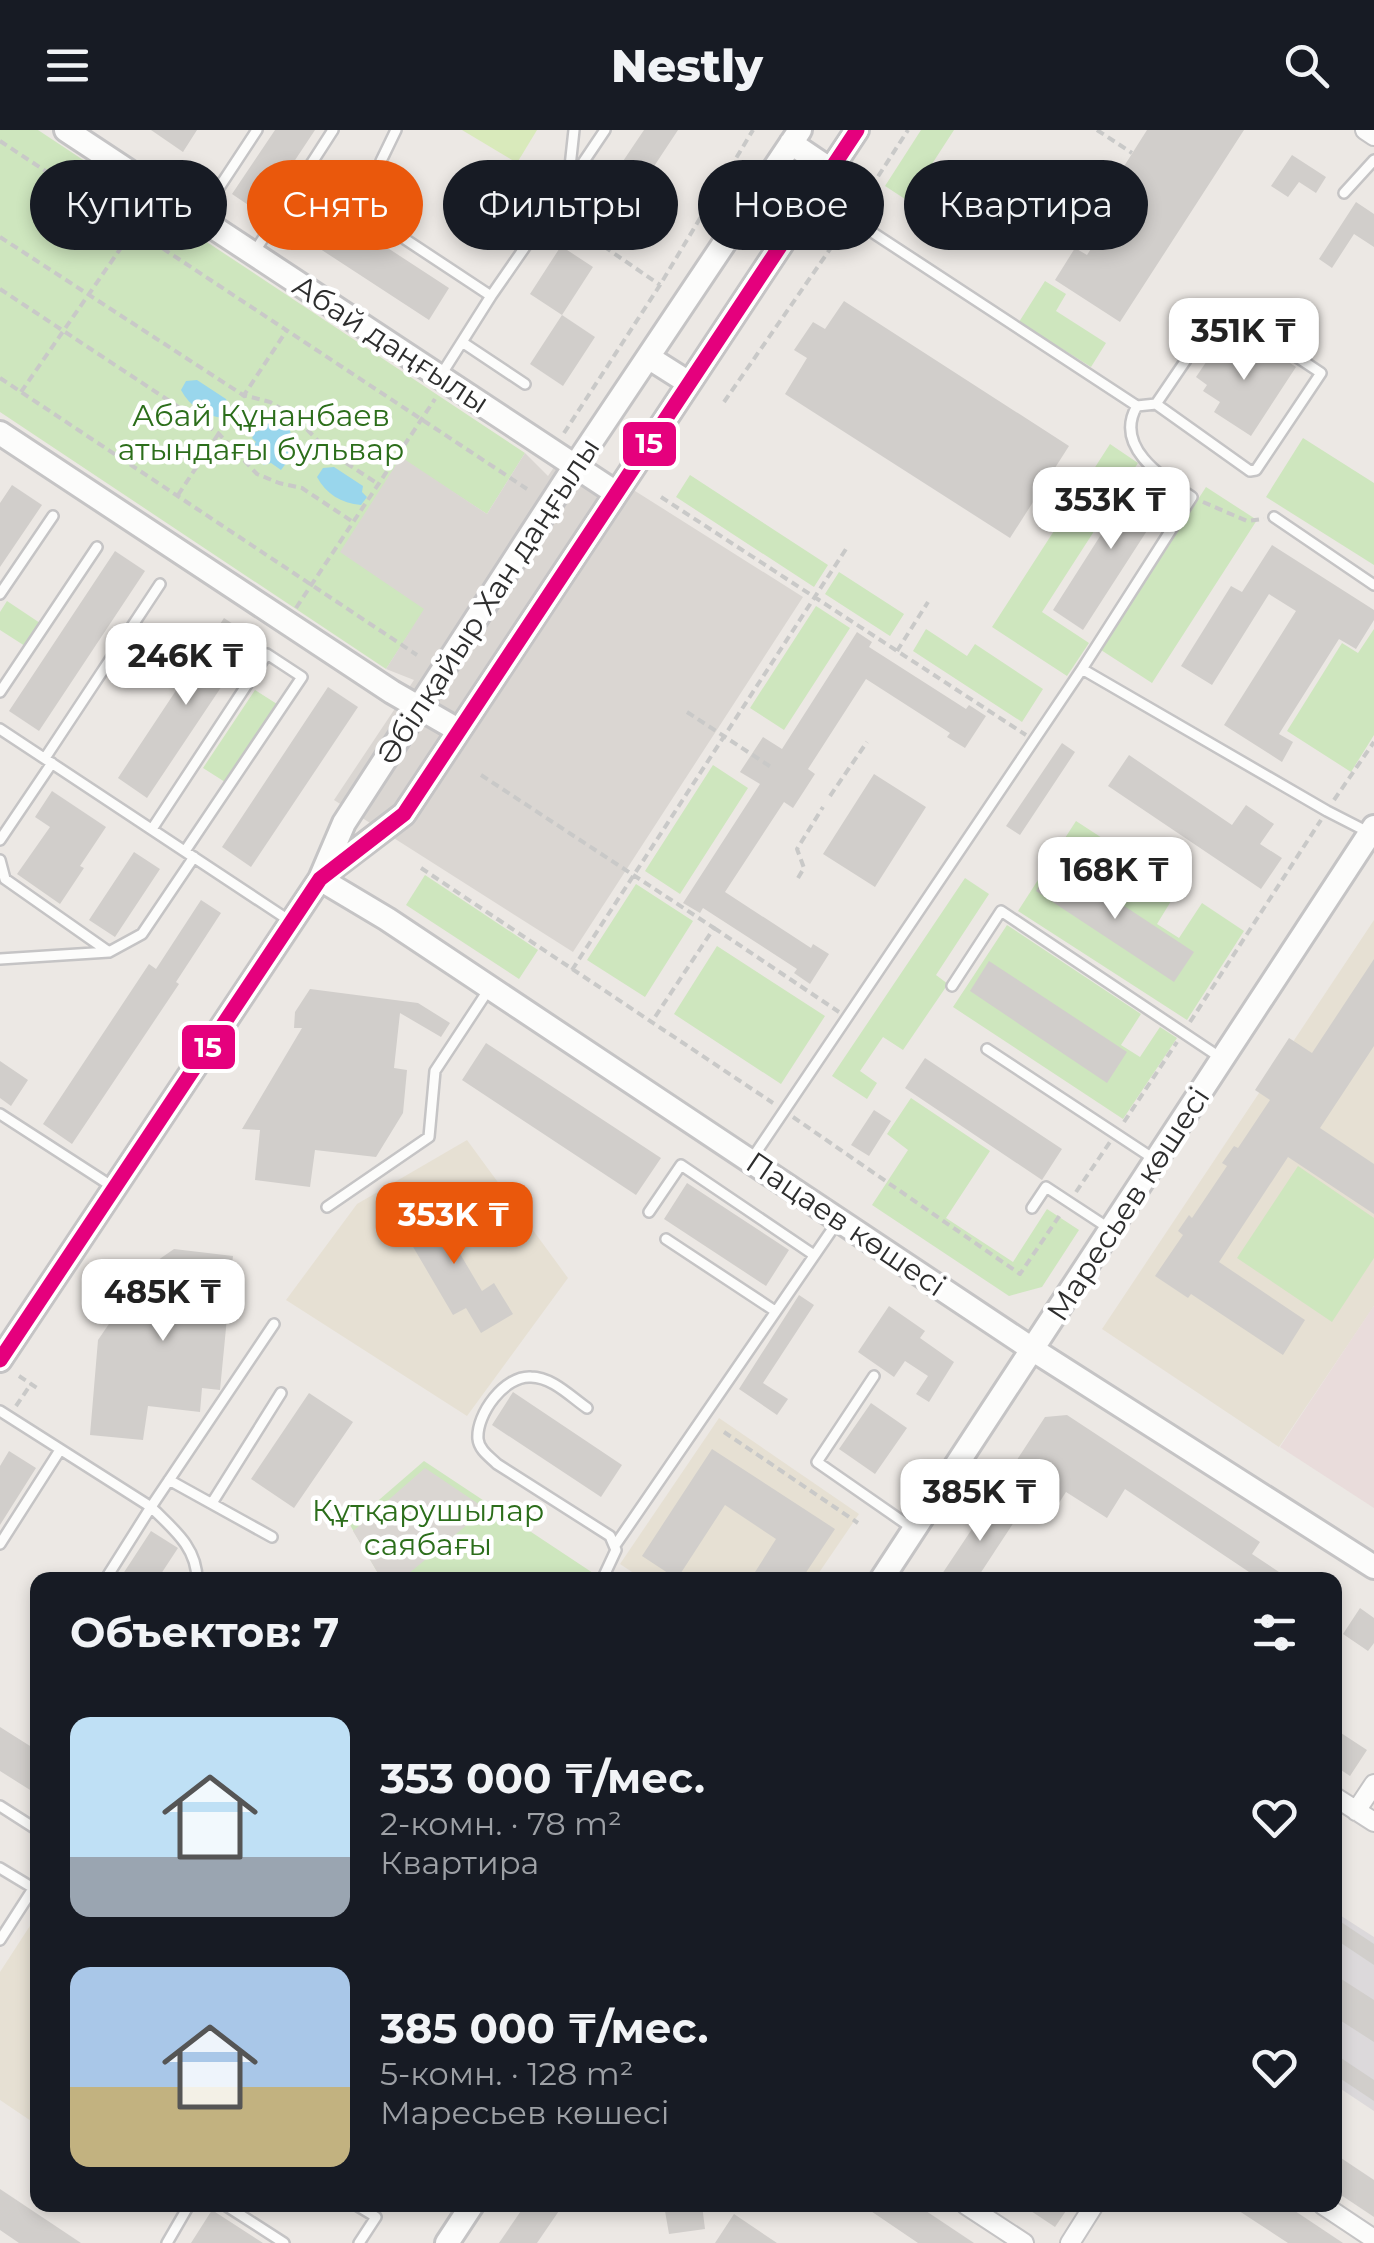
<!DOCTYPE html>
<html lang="ru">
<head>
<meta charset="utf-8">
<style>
	body { margin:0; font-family:Montserrat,sans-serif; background:#20242c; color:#f1f3f6; height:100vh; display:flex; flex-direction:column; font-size:38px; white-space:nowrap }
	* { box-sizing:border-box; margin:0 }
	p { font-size:32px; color:#9ea1a6 }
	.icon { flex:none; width:55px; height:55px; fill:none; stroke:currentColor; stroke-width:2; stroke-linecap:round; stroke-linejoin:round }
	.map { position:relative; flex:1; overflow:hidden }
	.drawer { position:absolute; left:30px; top:1442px; width:1312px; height:640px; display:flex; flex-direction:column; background:#171b24; border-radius:20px; box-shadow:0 5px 15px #0003 }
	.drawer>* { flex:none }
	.banner { position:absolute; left:30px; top:30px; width:1315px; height:90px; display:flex; gap:20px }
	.price { position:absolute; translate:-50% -85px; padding:0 22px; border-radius:20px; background:#fff; color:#222; font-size:32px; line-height:65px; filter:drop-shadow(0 2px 5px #0008) }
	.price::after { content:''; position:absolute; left:50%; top:60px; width:30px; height:22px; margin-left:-15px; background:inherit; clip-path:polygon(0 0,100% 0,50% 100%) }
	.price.current { background:#ea580c; color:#fff }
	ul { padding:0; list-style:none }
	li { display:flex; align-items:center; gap:30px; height:250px; padding:0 40px }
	li span { display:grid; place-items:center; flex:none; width:280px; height:200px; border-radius:20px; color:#555 }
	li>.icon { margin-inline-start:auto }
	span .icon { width:120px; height:120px; fill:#fffc; stroke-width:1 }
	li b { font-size:42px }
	h2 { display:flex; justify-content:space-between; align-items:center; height:120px; padding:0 40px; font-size:42px }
	.pill { padding:0 35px; border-radius:45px; background:#171b24; box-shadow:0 5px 15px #0003; font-size:35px; line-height:90px }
	.pill.current { background:#ea580c; color:#fff }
	header { display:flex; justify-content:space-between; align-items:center; height:130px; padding:0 40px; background:#171b24; font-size:45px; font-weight:800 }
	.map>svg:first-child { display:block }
	.industrial { fill:#dcd9db }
	.education { fill:#e6e0d3 }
	.medical { fill:#e9dcdb }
	.green { fill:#cee6be }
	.pitch { fill:#d9eabb }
	.plaza { fill:#dad6d2 }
	.water { fill:#99d6ec }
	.building { fill:#d1cecb }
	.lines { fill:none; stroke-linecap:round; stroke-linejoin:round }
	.lane-casing { stroke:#c5c4c5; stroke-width:14 }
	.street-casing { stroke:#c5c4c5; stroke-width:22 }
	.secondary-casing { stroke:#c5c4c5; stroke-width:28 }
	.path { stroke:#c9c9c8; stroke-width:4; stroke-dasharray:8 5; stroke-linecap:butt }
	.lane { stroke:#fcfcfb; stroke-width:9 }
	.street { stroke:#fcfcfb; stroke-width:18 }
	.secondary { stroke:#fcfcfb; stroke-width:22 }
	.bus-1-casing { stroke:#fff; stroke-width:22 }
	.bus-1 { stroke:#e5007d; stroke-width:15 }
	.labels { text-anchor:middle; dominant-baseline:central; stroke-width:9; stroke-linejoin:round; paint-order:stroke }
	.street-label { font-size:30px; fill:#2e2e2e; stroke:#fff }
	.park-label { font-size:30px; fill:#2c6e1b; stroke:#fff }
	.line-badge { stroke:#fff; stroke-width:4 }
	.badge-label { font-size:28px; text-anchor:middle; font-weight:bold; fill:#fff }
</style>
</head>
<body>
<header><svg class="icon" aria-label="menu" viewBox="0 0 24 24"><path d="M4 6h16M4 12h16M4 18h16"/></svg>Nestly<svg class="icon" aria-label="search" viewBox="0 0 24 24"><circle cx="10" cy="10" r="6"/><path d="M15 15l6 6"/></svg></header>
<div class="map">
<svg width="1374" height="2113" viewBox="0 0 1374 2113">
	<rect width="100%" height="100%" fill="#ece8e4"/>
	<path class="industrial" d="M1335,1782L1374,1807V1981L1335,1955Z"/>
	<path class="education" d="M1374,790V1176L1279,1317L1102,1199Z
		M467,1010L568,1148L467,1286L286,1170L357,1074Z
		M719,1288L859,1384L814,1450H644L620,1434Z
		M37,1785V1995L0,1970V1842Z"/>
	<path class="medical" d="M1373,1177H1374V1378L1280,1317Z"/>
	<path class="green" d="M0,0H38L525,323L487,384L400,328L425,479L386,539L0,282Z
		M921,0H954L908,71L885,56Z
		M1045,151L1066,164L1056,181L1106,213L1091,237L1019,192Z
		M1303,308L1374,353V435L1266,367Z
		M1110,314L1138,333L1042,482L1089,513L1067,546L992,497Z
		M690,345L828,435L814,457L676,367Z
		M1206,357L1257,390L1152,553L1101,520Z
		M839,442L904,484L890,506L825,464Z
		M7,471L40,493L25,516L0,500V482Z
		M816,476L850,498L784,600L750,578Z
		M926,499L967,526L975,514L1043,559L1022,592L913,521Z
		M1374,499V605L1351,642L1287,601L1342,513L1358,523Z
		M255,560L277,574L225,652L203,638Z
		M713,635L748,658L680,764L645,741Z
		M1076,691L1179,758L1157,794L1179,808L1202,773L1244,801L1187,890L1018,781Z
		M425,745L538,820L519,849L406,775Z
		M965,748L989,764L936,845L948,854L903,920L883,907L860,941L877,953L867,969L832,946Z
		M636,754L693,791L645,867L587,830Z
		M1007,795L1141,884L1121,915L1140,927L1160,897L1177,908L1123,989L953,877Z
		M717,816L825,886L781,954L674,884Z
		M911,968L990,1021L946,1088L1013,1132L1047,1079L1079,1100L1042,1157L1009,1166L872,1075L908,1020L887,1004Z
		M1298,1036L1374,1088V1128L1332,1192L1237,1128Z
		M424,1331L593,1443L588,1450H382L350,1395Z"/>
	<path class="pitch" d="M462,0H537L517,33Z"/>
	<path class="plaza" d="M567,318L803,467L573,822L334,670L414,550L386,539L424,479L340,422L401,327L487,384L525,323L548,346Z
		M425,1338L486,1379L401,1450H382L353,1401Z"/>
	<path class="water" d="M197,250L226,269L230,280L224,288C205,286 190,277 181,260L186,251Z
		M270,291L280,297L289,296L291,305L300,311L295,320L298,325L297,330L287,332L281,340L271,333L263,335L261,326L251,319L256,312L252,308L255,302L264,299Z
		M334,337L363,356L362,362L367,367L361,375C341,373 326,364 317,347L323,338Z"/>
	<path class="building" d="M151,0H197L183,22Z
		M275,0H315L260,83L232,64Z
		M644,0H678L641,56L617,40Z
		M1147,0H1244L1120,192L1055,150L1075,118L1087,125L1124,67L1115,61L1126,44L1121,41Z
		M1292,25L1326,47L1316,63L1299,52L1288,67L1271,56Z
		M1356,72L1374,84V117L1354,104L1332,138L1319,129Z
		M328,79L449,158L429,190L308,111Z
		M561,116L593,137L562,185L530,164Z
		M844,171L1069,316L1010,408L785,264L807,228L794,220L813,192L825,199Z
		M562,185L595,207L563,256L530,234Z
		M1221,210L1231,217L1235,212L1253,224L1260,213L1296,237L1251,306L1214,282L1220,272L1203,261L1207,255L1196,247Z
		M1139,345L1170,365L1083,500L1053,480Z
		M12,355L42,375L0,437V373Z
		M1272,415L1374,480V490L1356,519L1339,509L1279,604L1293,612L1282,632L1224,595L1296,481L1269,464L1212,555L1181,536L1231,456L1242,462Z
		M115,421L145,441L39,601L9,581Z
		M224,488L254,508L147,668L118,648Z
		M857,502L872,512L869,517L966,579L969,575L986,586L965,618L947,607L950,603L866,549L808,639L815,644L793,678L784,672L725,762L811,818L813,814L829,824L810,854L794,843L797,839L703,778L700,783L683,773L760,654L740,642L763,607L782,619Z
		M328,557L358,577L251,737L222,717Z
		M1062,613L1075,622L1020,705L1006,696Z
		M1129,625L1232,695L1246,675L1274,694L1260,714L1282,728L1261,759L1108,656Z
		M874,644L926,677L875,757L823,724Z
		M52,661L106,697L80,736L84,738L60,774L17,744L50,697L35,687Z
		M134,722L160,739L115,807L89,790Z
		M1056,731L1194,822L1174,852L1036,761Z
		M201,770L221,783L176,852L179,854L72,1014L43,994L149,834L156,839Z
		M1374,829V916L1320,998L1374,1034V1084L1288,1027L1219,1132L1305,1190L1283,1225L1191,1164L1188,1168L1155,1146L1183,1105L1178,1101L1189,1085L1192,1088L1227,1036L1222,1033L1234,1016L1238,1018L1270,970L1255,960L1289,908L1312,923Z
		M989,831L1127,922L1107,953L970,861Z
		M310,859L418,873L450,893L441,907L400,883L394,938L407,940L403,983L376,1027L315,1020L310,1057L255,1050L260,1000L242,999L302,898H294L295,882Z
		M486,913L661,1028L636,1065L462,950Z
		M925,928L1062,1019L1042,1050L905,958Z
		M0,931L28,950L11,976L0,968Z
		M874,980L891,991L869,1026L851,1015Z
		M687,1053L789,1120L766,1156L664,1089Z
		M440,1062L458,1093L446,1100L482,1161L494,1153L513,1184L481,1203L466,1178L453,1185L412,1115L424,1108L408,1081Z
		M174,1119L233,1126L220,1260L202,1258L200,1282L148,1276L143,1310L90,1305L98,1210L126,1169L143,1171L148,1137Z
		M799,1165L814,1175L763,1253L788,1269L777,1285L739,1259Z
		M889,1176L925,1201L920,1208L954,1232L929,1272L916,1264L928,1246L905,1231L894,1247L858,1222Z
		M513,1262L622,1335L601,1367L492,1295Z
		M309,1263L353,1292L294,1378L251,1349Z
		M871,1273L907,1298L875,1344L839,1319Z
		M1067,1285L1260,1412L1252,1424L1291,1450H1261L1125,1359L1107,1388L1066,1362L1057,1376L1007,1345L1045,1287Z
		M712,1319L835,1399L801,1450H750L776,1409L725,1375L677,1449L642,1426Z
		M9,1321L36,1338L0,1395V1336Z
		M992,1369L1018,1386L995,1421L976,1450H938Z
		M151,1401L178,1418L157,1450H119Z
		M1360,1478L1374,1488V1513L1368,1521L1343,1504Z
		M0,1597L38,1621V1665L0,1641Z
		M1341,1603L1367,1620L1350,1646L1335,1636V1613Z
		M1335,1788L1374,1814V1835L1335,1809Z
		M1335,1845L1374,1870V1912L1335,1887Z
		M1335,1924L1374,1950V1971L1335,1945Z
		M1335,2024L1374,2050V2087L1335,2061Z
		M0,2059L81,2113H19L0,2100Z
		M525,2075H563L537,2113H499Z
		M702,2075L705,2099L669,2104L665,2081Z
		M862,2075H917L974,2113H918Z
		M1022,2075H1070L1055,2097Z
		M1230,2075H1286L1343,2113H1288Z
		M212,2080L263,2113H191Z
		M734,2084L777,2113H715Z"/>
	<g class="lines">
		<defs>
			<path id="lane" d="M381,31L396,0
				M305,43L491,166L441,245
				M570,52L605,0
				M1344,63L1374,30
				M817,66L1137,276L1156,274L1222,177L1321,243L1256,340L1250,341L1156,274
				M201,85L257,0
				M255,121L333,0
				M491,166L568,55L574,0
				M462,212L525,254
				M1274,387L1374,455
				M0,464L53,386
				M1082,539L1327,681L1370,703
				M0,562L97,417
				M0,599L290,791
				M45,628L160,454
				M152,699L267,524L302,547L185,721
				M0,710L52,633
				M0,730L5,749L109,822L142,804L194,727
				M0,829L109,822
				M952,856L1001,781L1221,928
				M987,919L1154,1029
				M0,984L113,1057
				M751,1030L1082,539L1192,367C1163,348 1113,317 1137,276
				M327,1077L429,1007L435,941L489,859
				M1032,1078L1046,1057L1110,1099
				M649,1082L681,1035L814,1125
				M666,1109L775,1181
				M874,1246L817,1332L912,1398
				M587,1278C571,1267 552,1247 531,1247C505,1245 476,1284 478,1309C479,1320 490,1327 497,1334L610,1406L616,1420L602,1450
				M0,1281L151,1377L105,1450
				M169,1350L272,1407
				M212,1373L281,1263
				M0,1414L60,1320
				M616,1414L838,1091
				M197,1450C197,1417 173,1399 151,1377L274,1194
				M0,1676L36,1699
				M0,1738L33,1758
				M0,1810L38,1751
				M225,2075L284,2113
				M356,2075L376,2087L359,2113
				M167,2113L189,2075"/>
			<path id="street" d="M1365,0L1374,6
				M1335,1667L1374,1692
				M1356,1681L1374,1654
				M966,2075L1024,2113
				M1323,2075L1374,2109
				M1070,2113L1094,2075"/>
			<path id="secondary" d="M66,0L616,363
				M791,13L831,40
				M648,227L689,253
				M0,303L392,562L458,600
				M324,745L404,684L857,0
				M320,749L387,789L1032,1219L1374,1437
				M0,1230L320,749L344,693L575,336L800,0
				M881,1450L1374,697
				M447,2113L472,2075"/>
		</defs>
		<use href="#lane" class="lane-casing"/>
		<use href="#street" class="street-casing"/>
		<use href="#secondary" class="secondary-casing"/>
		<path class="path" d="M1097,0L1132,23
			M0,11L527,359
			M857,79L908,0
			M561,87L660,155
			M0,107L243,265L270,272L295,287L328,321L378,354
			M0,159L218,303L257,344L279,353L302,358L353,392
			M0,248L417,525
			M21,262L134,99
			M724,272L844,99
			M564,303L660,155L753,0
			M178,365L287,200
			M661,367L1026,605
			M1203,372L1247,391L1264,389
			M296,478L435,269
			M897,521L928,472
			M687,582L771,637
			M481,645L714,798L651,893
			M830,666L867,612
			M1334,670L1374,612
			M421,738L773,973
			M798,748L804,738L797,719L823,677
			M714,798L839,882
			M572,840L846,419
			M1190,892L1321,690
			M793,987L1020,1144L1062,1082
			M1124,992L1177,912
			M1076,1062L1110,1012
			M19,1246L37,1258
			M16,1276L31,1254
			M724,1302L858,1393"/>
		<use href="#lane" class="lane"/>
		<use href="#street" class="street"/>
		<use href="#secondary" class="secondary"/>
		<defs>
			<path id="bus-1" d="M0,1230L320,749L404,684L857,0"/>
		</defs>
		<use href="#bus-1" class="bus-1-casing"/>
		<use href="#bus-1" class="bus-1"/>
	</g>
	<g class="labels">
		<g class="street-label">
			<text transform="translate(391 214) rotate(33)">Абай даңғылы</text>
			<text transform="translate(488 471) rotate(-57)">Әбілқайыр Хан даңғылы</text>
			<text transform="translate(1128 1074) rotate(-57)">Маресьев көшесі</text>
			<text transform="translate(846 1094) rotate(34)">Пацаев көшесі</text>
		</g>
		<g class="park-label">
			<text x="261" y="285">Абай Құнанбаев<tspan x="261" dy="34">атындағы бульвар</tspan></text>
			<text x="428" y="1380">Құтқарушылар<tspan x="428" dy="34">саябағы</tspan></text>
		</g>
	</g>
	<g class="line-badge">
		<rect x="621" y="290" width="57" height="48" rx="10" fill="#e5007d"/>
		<rect x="180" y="893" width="57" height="48" rx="10" fill="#e5007d"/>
	</g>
	<g class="badge-label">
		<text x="649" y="323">15</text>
		<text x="208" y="927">15</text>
	</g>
</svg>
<b class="price" style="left:1244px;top:253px">351K ₸</b>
<b class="price" style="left:1111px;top:422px">353K ₸</b>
<b class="price" style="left:186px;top:578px">246K ₸</b>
<b class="price" style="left:1115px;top:792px">168K ₸</b>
<b class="price current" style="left:454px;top:1137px">353K ₸</b>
<b class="price" style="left:163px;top:1214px">485K ₸</b>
<b class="price" style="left:980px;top:1414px">385K ₸</b>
<div class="banner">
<a class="pill">Купить</a>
<a class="pill current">Снять</a>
<a class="pill">Фильтры</a>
<a class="pill">Новое</a>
<a class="pill">Квартира</a>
</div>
<section class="drawer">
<h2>Объектов: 7<svg class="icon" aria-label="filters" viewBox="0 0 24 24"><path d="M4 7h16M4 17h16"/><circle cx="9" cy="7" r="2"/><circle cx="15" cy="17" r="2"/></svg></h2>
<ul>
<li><span style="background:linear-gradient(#bfe0f5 70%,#9aa5b1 0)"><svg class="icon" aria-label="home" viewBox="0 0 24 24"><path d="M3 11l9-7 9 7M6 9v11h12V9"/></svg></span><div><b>353 000 ₸/мес.</b><p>2-комн. · 78 m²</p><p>Квартира</p></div><svg class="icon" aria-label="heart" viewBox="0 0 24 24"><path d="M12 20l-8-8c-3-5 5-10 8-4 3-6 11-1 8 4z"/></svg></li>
<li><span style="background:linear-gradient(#a9c7e8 60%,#c2b280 0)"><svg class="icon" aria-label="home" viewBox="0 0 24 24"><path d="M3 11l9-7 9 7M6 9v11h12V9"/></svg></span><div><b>385 000 ₸/мес.</b><p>5-комн. · 128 m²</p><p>Маресьев көшесі</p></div><svg class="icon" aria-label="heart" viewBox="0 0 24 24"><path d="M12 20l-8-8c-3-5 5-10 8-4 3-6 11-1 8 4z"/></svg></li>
</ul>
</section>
</div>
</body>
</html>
